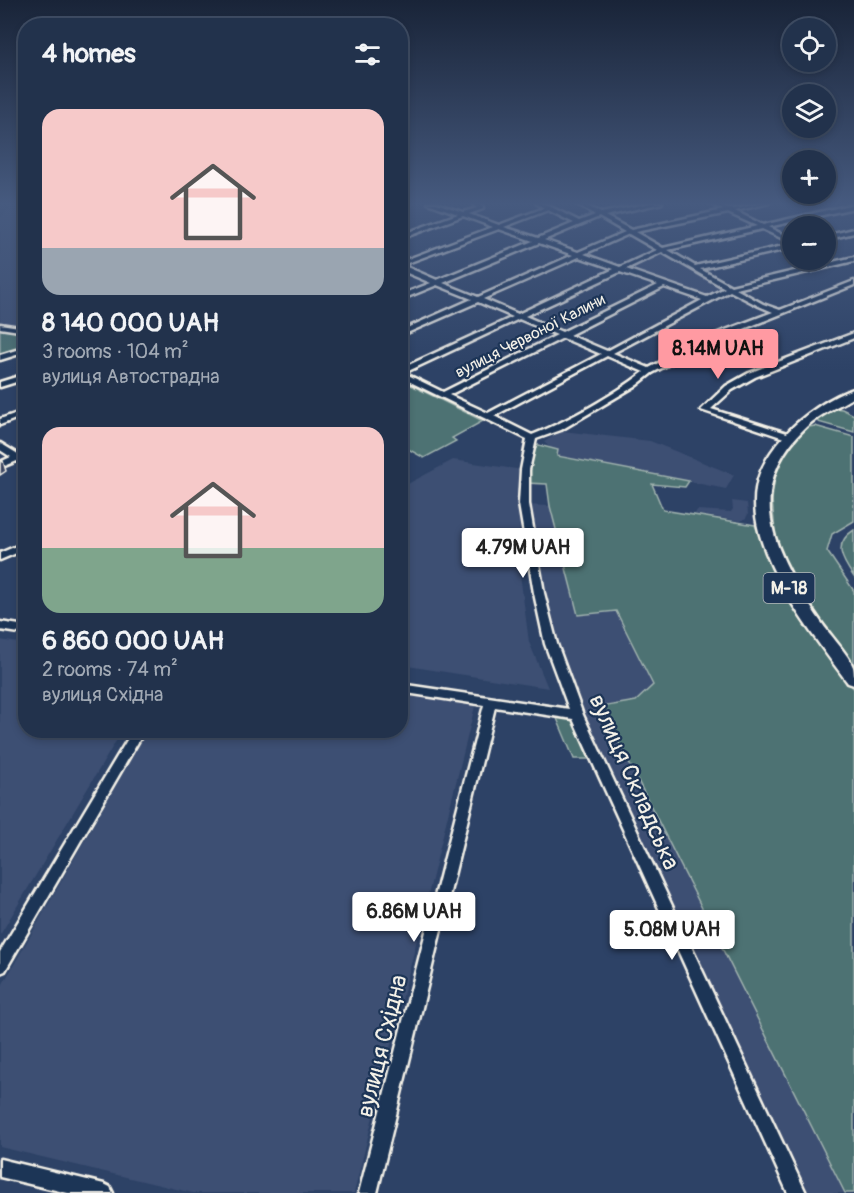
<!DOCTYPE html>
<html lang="en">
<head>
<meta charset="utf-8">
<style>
	body { margin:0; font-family:Pangolin,sans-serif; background:#2e3e56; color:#f1f3f6; height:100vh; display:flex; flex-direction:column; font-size:22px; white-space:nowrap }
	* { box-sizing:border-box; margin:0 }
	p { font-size:20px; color:#a2aab5 }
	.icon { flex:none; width:33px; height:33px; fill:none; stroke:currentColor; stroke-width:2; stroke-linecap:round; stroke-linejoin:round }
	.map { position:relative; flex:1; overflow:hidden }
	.sheet { position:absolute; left:18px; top:18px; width:390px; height:720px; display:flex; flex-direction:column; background:#22324c; border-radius:24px; box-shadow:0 3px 9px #0003,0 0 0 2px #3f4d64 }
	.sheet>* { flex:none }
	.fabs { position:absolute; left:782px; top:18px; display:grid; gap:12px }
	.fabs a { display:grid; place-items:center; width:54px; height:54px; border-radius:50%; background:#22324c; box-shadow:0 3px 9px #0003,0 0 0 2px #3f4d64; font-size:30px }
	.price { position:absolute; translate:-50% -51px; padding:0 14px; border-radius:6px; background:#fff; color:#222; font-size:20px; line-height:39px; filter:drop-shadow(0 2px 3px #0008) }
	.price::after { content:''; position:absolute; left:50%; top:36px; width:18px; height:14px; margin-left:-9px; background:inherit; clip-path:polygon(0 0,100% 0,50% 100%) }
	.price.current { background:#ff9aa2; color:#111 }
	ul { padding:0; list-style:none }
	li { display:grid; align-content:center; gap:12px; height:318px; padding:0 24px }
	li span { display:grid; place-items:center; height:186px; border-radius:18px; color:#555 }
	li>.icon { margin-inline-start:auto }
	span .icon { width:108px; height:108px; fill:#fffc; stroke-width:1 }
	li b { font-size:26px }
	h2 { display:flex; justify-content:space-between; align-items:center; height:72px; padding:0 24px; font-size:26px }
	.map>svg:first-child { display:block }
	.built { fill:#3d4f73 }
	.green { fill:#4d7273; stroke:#a0b2ae; stroke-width:1.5 }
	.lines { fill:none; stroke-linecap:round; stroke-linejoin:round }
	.minor-casing { stroke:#f4f1e8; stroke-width:5 }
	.highway-casing { stroke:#f4f1e8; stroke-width:5 }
	.minor { fill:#1d3557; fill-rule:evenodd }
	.highway { fill:#1d3557; fill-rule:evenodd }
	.shaded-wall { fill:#3c4762; stroke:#f4f1e8; stroke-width:1.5 }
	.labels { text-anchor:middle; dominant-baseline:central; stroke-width:4.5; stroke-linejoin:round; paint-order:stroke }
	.far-street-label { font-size:16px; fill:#f4f1e8; stroke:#1d3557 }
	.shield { fill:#1d3557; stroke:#b4b9bc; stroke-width:1.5 }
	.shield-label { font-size:18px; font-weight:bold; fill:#f4f1e8 }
	.near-street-label { font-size:24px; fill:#f4f1e8; stroke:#1d3557 }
</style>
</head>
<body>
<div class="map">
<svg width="854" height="1193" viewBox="0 0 854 1193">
	<rect width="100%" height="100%" fill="#2d4266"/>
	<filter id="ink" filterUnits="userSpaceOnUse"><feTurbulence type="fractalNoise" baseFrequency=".0167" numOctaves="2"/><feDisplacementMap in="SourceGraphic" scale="12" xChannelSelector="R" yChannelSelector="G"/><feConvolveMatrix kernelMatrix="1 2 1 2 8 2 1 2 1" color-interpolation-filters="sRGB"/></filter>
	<g filter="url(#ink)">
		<path class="built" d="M25,203V328L0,324V218L11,207Z
			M662,253L726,287L705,298L627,269Z
			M562,431L650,441L734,475L726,489L559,456L544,442Z
			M453,460L523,470L518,559L529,642L548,688L401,665L400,488Z
			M732,501L747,503L748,514L746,518L741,521L695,514L697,510L731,512L733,509Z
			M524,505L550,506L578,615L616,610L653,685L636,701L601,708L845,1193H797L577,715L551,644Z
			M0,640L25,644L26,730L122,731L0,935Z
			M401,694L475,706L354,1193H193L0,1147V989L147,731L400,730Z"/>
		<path class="green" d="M0,328L25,333V348L0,357Z
			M401,380L483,421L452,438L456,441L424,458L401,445Z
			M833,408L842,409L854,415V432L818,422L817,418Z
			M815,426L854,437V521L832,534L827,551L854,591V666L788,575L776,542L772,500L776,466L794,438L809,427Z
			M531,443L558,450L557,456L689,481L685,487L652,484L663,510L755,525L774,575L791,605L854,689V1193H845L601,707L636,701L653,685L616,611L578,615L550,506L547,484L525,483Z
			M854,530V577C842,560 832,544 854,530Z
			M556,716L572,718L589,759H574Z"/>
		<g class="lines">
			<defs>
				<path id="minor" d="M404,203H410L403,226L400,228V215Z
					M428,203H436L463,212L477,208L472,203H478L483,207V209L469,214L499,225L544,208L536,203H543L579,221L595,215L575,203H582L601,213L651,203H662L605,216L631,230L723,210L710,203C718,203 722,207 729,209C737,210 758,203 769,203L735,211L763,225L854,204V208L768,227L792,239V243L762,229L668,250L695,266L792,244V248L700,269L731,286L854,257V261L736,289L763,304L780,310L854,281V285L716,340L652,373L637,385L561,430L536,439L529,470V504L544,593L557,644L583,715L806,1193H788L573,719L495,707L377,1193H359L484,705L400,692V684L569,709L545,644L534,593L519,504L521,470L527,439L400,377V369L513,317L478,302L400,336V331L472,299L437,285L400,300V295L431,283L400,270V262L493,227L463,216L400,239V235L458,214ZM548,210L574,223L538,238L504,227ZM728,213L757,226L663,248L635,232ZM599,217L625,232L578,252L544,240ZM499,229L533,241L437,280L402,265ZM629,234L657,250L620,267L584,254ZM539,243L573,255L478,297L443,283ZM662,252L725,288L707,297L626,269ZM579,257L614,269L518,314L483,299ZM620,272L658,285L562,332L525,316ZM664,287L702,300L607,351L569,335ZM730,291L759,306L773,312L710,336L649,368L613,353ZM519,319L557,335L443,392L404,373ZM563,338L601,354L488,413L449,395ZM607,356L644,372C614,395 568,421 532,435L494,416Z
					M854,229V233L825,240V236Z
					M0,324L26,328V332L0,328Z
					M854,333V338L755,377L732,390L711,409L790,434V438H784L701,410L726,386L749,373Z
					M26,347V352L0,360V355Z
					M26,374V379L0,387V382Z
					M26,410V415L0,425V419Z
					M0,443L18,454L26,451V466L17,461L0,468V462L11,457L0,450Z
					M26,542V549L0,560V553Z
					M0,622L26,626V634L0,630Z
					M133,730H145L5,971L0,973V952Z
					M0,1159L104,1184L110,1187L113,1193H68L0,1177Z"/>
				<path id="highway" d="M854,389V397C839,406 820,414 807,426C739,490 776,557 821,622C829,634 849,655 853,667C854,671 854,680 854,685L848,683C813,635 746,552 756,489C759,467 772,449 786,434C801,417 832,395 854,389Z"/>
			</defs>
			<use href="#minor" class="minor-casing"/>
			<use href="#highway" class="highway-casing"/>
			<use href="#minor" class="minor"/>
			<use href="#highway" class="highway"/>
		</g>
		<path class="shaded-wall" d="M3,461L6,471L0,475V463Z"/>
	</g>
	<linearGradient id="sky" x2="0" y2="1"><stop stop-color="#192438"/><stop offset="0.55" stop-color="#465a7f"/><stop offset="1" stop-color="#465a7f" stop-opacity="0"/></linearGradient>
	<rect width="854" height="370" fill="url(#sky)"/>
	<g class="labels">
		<g class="far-street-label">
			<text transform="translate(530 336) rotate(-27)">вулиця Червоної Калини</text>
		</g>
		<rect class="shield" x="763.5" y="573" width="51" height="30" rx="4.5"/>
		<g class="shield-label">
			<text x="789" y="588">М-18</text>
		</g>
		<g class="near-street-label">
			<text transform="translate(634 782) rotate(66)">вулиця Складська</text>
			<text transform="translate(382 1046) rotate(-76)">вулиця Східна</text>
		</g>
	</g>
</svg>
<div class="fabs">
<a><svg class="icon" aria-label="locate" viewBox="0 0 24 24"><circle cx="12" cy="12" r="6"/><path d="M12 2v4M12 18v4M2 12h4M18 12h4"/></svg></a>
<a><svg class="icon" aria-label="layers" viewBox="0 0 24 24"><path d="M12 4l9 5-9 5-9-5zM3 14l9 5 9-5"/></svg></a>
<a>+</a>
<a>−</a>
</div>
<b class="price current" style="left:718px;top:380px">8.14M UAH</b>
<b class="price" style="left:523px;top:579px">4.79M UAH</b>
<b class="price" style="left:414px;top:943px">6.86M UAH</b>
<b class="price" style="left:672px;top:961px">5.08M UAH</b>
<section class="sheet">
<h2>4 homes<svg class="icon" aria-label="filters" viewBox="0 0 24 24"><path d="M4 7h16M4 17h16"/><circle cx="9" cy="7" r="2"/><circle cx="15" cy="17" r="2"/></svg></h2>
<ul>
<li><span style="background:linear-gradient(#f6c9c9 75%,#9aa5b1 0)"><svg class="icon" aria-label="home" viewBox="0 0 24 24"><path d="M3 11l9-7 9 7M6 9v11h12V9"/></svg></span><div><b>8 140 000 UAH</b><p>3 rooms · 104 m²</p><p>вулиця Автострадна</p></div></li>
<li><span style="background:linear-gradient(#f6c9c9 65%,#7fa58c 0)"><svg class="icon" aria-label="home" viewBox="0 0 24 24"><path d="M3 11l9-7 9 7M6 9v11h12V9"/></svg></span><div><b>6 860 000 UAH</b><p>2 rooms · 74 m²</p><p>вулиця Східна</p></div></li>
</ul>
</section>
</div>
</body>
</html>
